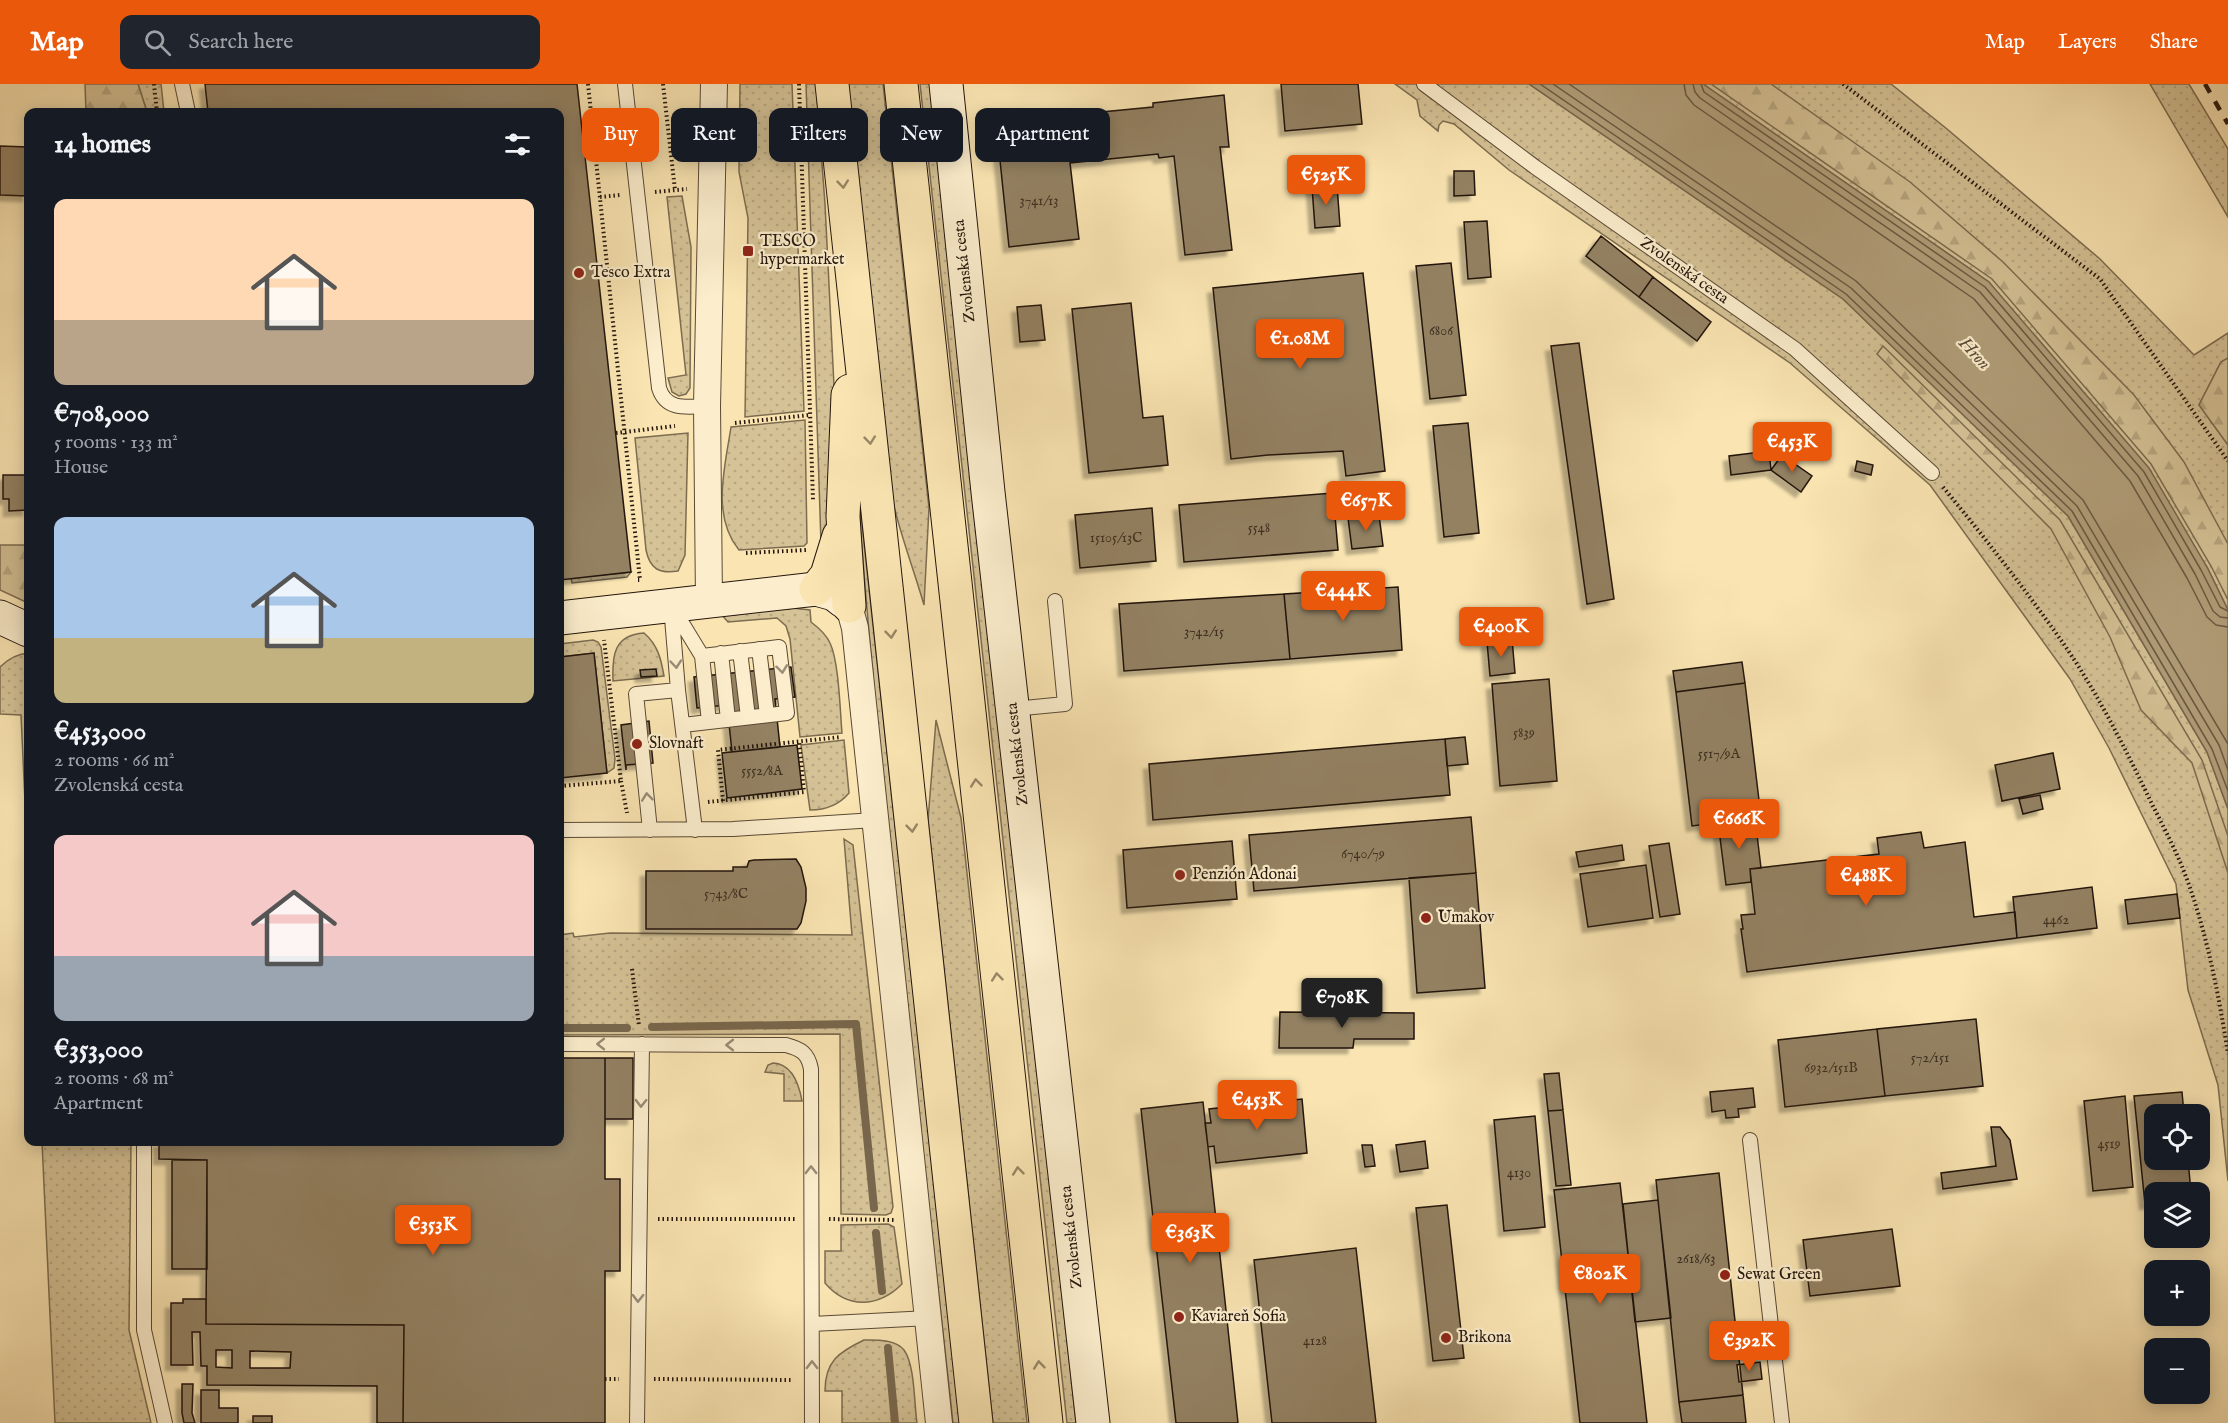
<!DOCTYPE html>
<html lang="en">
<head>
<meta charset="utf-8">
<style>
	body { margin:0; font-family:"IM FELL English",serif; background:#20242c; color:#f1f3f6; height:100vh; display:flex; flex-direction:column; font-size:22px; white-space:nowrap }
	* { box-sizing:border-box; margin:0 }
	p { font-size:20px; color:#9ea1a6 }
	.icon { flex:none; width:33px; height:33px; fill:none; stroke:currentColor; stroke-width:2; stroke-linecap:round; stroke-linejoin:round }
	.map { position:relative; flex:1; overflow:hidden }
	.details { position:absolute; left:24px; top:24px; width:540px; height:1038px; display:flex; flex-direction:column; background:#171b24; border-radius:12px; box-shadow:0 3px 15px #0003 }
	.details>* { flex:none }
	.banner { position:absolute; left:582px; top:24px; width:570px; height:54px; display:flex; gap:12px }
	.controls { position:absolute; left:2144px; top:1020px; display:grid; gap:12px }
	.controls a { display:grid; place-items:center; width:66px; height:66px; border-radius:12px; background:#171b24; box-shadow:0 3px 15px #0003; font-size:30px }
	.price { position:absolute; translate:-50% -51px; padding:0 14px; border-radius:6px; background:#ea580c; color:#fff; font-size:20px; line-height:39px; filter:drop-shadow(0 2px 3px #0008) }
	.price::after { content:''; position:absolute; left:50%; top:36px; width:18px; height:14px; margin-left:-9px; background:inherit; clip-path:polygon(0 0,100% 0,50% 100%) }
	.price.on { background:#222; color:#fff }
	ul { padding:0; list-style:none }
	li { display:grid; align-content:center; gap:12px; height:318px; padding:0 30px }
	li span { display:grid; place-items:center; height:186px; border-radius:12px; color:#555 }
	li>.icon { margin-inline-start:auto }
	span .icon { width:108px; height:108px; fill:#fffc; stroke-width:1 }
	li b { font-size:26px }
	h2 { display:flex; justify-content:space-between; align-items:center; height:72px; padding:0 30px; font-size:26px }
	.tag { padding:0 21px; border-radius:12px; background:#171b24; box-shadow:0 3px 15px #0003; font-size:21px; line-height:54px }
	.tag.on { background:#ea580c; color:#fff }
	header { display:flex; align-items:center; gap:36px; box-sizing:border-box; height:84px; padding:0 30px; background:#ea580c; color:#fff }
	header strong { font-size:28px }
	nav { display:flex; gap:33px; margin-inline-start:auto; font-size:21px }
	.search { width:420px; height:54px; background:#20242c; display:flex; align-items:center; gap:15px; box-sizing:border-box; padding:0 21px; border-radius:12px; color:#9ea1a6; font-size:22px }
	.map>svg:first-child { display:block }
	.green { fill:url(#green-dots); stroke:#7c6c50; stroke-width:1.5 }
	.forest { fill:url(#forest-firs); stroke:#7c6c50; stroke-width:1.5 }
	.water { fill:#b19e79; stroke:#78674d; stroke-width:1.5 }
	.lines { fill:none; stroke-linecap:round; stroke-linejoin:round }
	.shore { stroke:#6a5a42; stroke-width:1.5 }
	.stream { stroke:#78674d; stroke-width:8 }
	.building { fill:#938162; stroke:#23150b; stroke-width:1.5; fill-rule:evenodd; filter:url(#shadow) }
	.lane-casing { stroke:#594935; stroke-width:16 }
	.street-casing { stroke:#594935; stroke-width:28 }
	.secondary-casing { stroke:#23150b; stroke-width:35 }
	.highway-casing { stroke:#23150b; stroke-width:35 }
	.path { stroke:#23150b; stroke-width:4; stroke-dasharray:1.5 3; stroke-linecap:butt }
	.lane { stroke:#fceecd; stroke-width:14 }
	.street { stroke:#fceecd; stroke-width:26 }
	.secondary { stroke:#fceecd; stroke-width:33 }
	.highway { stroke:#fae5b2; stroke-width:33 }
	.rail { stroke:#23150b; stroke-width:4.5; stroke-dasharray:10 10; stroke-linecap:butt }
	.oneway { stroke:#998767 }
	.oneway2 { stroke:#9a8c76 }
	.poi-dot { fill:#8f2418; stroke:#fceecd; stroke-width:2 }
	.labels { text-anchor:middle; dominant-baseline:central; stroke-width:4.5; stroke-linejoin:round; paint-order:stroke }
	.number-label { font-size:14px; fill:#3f3021 }
	.poi-label { font-size:16px; fill:#23150b; stroke:#fceecd; text-anchor:start }
	.street-label { font-size:16px; fill:#23150b; stroke:#fceecd }
	.water-label { font-size:18px; font-style:italic; fill:#5c4c37; stroke:#fceecd }
</style>
</head>
<body>
<header>
<strong>Map</strong>
<div class="search"><svg class="icon" aria-label="search" viewBox="0 0 24 24"><circle cx="10" cy="10" r="6"/><path d="M15 15l6 6"/></svg>Search here</div>
<nav><a>Map</a><a>Layers</a><a>Share</a></nav>
</header>
<div class="map">
<svg width="2228" height="1339" viewBox="0 0 2228 1339">
	<defs>
		<pattern id="green-dots" width="8" height="8" patternUnits="userSpaceOnUse" patternTransform="scale(1.5)"><rect width="8" height="8" fill="#d5c296"/><path d="M2 2h.1M6 6h.1" fill="none" stroke="#b7a680" stroke-width="1.8" stroke-linecap="round"/></pattern>
		<pattern id="forest-firs" width="22" height="20" patternUnits="userSpaceOnUse" patternTransform="scale(1.5)"><rect width="22" height="20" fill="#d5c296"/><path d="M5 1l3.5 6h-7zM16 11l3.5 6h-7z" fill="#b7a680"/></pattern>
		<filter id="shadow"><feDropShadow dx="-5.5" dy="5.5" stdDeviation="1.5" flood-color="#0004"/></filter>
	</defs>
	<rect width="100%" height="100%" fill="#fae5b2"/>
	<filter id="stains"><feTurbulence type="fractalNoise" baseFrequency=".00333" numOctaves="4"/><feColorMatrix values="0 0 0 0 .2 0 0 0 0 .09 0 0 0 0 .02 0 0 0 .5 -.17"/></filter>
	<radialGradient id="worn" r=".72"><stop offset=".6" stop-color="#630" stop-opacity="0"/><stop offset="1" stop-color="#630" stop-opacity=".3"/></radialGradient>
	<path class="green" d="M138,0H161L164,28H147Z
		M740,0H792L804,327L745,333L748,134L739,88Z
		M806,0H816L825,120L834,302L831,432L821,460Z
		M848,0H883L929,424L924,521C914,486 901,453 893,418Z
		M920,0H930L1076,1339H1067Z
		M1395,0H1529L1843,215L2068,432L2207,668L2228,725V1097L2218,1001L2188,906L2176,800L2109,664L2070,595L1930,401L1790,279L1509,86L1454,40L1443,37L1439,41L1438,47L1420,32L1417,16Z
		M1703,0H1891L1947,45L2100,175L2194,271L2228,249V274L2221,278L2199,321L2228,361V526L2207,483L1989,198Z
		M2150,0H2189L2228,65V133Z
		M682,112L691,163L690,304L686,310L679,312L672,308L668,294L686,291L667,113Z
		M805,336L807,459L804,462L739,466C711,432 725,383 731,343Z
		M688,349L685,471L678,487C659,490 650,485 646,466L635,354Z
		M857,396L961,1339H953C919,1025 879,711 857,396Z
		M631,488L627,493L572,499L571,494Z
		M784,523L810,526L811,538C819,544 826,550 830,559C839,578 840,626 842,649L800,653L790,555L786,542L777,534L728,538L721,530Z
		M644,549C658,561 661,575 664,592L613,597C612,571 614,551 644,549Z
		M593,556L598,558L601,563L615,675L614,684L607,689L594,569L560,573V560Z
		M28,569V782L21,631L0,630V583C8,575 17,570 28,569Z
		M936,636L961,734L1027,1339H993L928,736Z
		M844,656L849,709C839,721 825,726 810,726L801,661Z
		M844,755L853,761L893,1123L891,1129L886,1131L841,1130L840,950L560,951V851L573,849L574,853L610,849L852,851Z
		M773,979C792,980 799,1000 802,1017H784V990L765,988L768,981Z
		M42,1058H131L129,1246L151,1339H55Z
		M888,1140L894,1143L902,1200C878,1224 847,1225 825,1199V1167H841V1141Z
		M864,1256C876,1256 896,1255 904,1266C915,1281 914,1319 917,1339H842V1307H825C825,1277 839,1268 864,1256Z"/>
	<path class="forest" d="M85,0H138L147,28H86Z
		M1711,0H1771L1910,98L2003,178L2134,311L2184,378L2228,460V516L2211,482L2151,380L1992,195Z
		M1883,262L2060,436L2202,676L2228,752V789L2192,679L2141,626L2110,553L2051,445L1877,270Z
		M2228,274V361L2199,321L2221,278Z
		M0,461H28V519L0,506Z"/>
	<path class="water" d="M1529,0H1703L1989,198L2149,384L2207,483L2228,526V725L2207,668L2068,432L1843,215Z"/>
	<g class="lines">
		<path class="shore" d="M1540,0L1846,210L2072,427L2212,665L2228,707
			M1553,0L1851,204L2077,422L2219,661L2228,686
			M1569,0L1856,197L2083,416L2228,660
			M1684,0L1686,11L1694,21L1974,215L2130,397L2187,494L2207,533L2216,541L2228,543
			M1693,0L1695,8L1700,14L1980,208L2138,392L2195,490L2213,527L2220,533L2228,534
			M1701,0L1704,8L1985,203L2144,388L2201,486L2220,523L2228,527"/>
		<path class="stream" d="M652,943L856,940L874,1124
			M560,944H627
			M876,1149L882,1207
			M888,1264L895,1339"/>
	</g>
	<path class="building" d="M205,0H577L631,488L560,496V28H208Z
		M1281,0H1358L1362,40L1285,47Z
		M1224,11L1229,63H1220L1232,166L1185,171L1174,72L1159,74L1158,70L1070,79L1079,155L1009,163L996,38L1153,23V19Z
		M0,62L28,63V112L0,111Z
		M1454,87H1474L1475,111L1454,112Z
		M1337,101L1340,142L1315,144L1312,103Z
		M1487,137L1491,193L1468,195L1464,138Z
		M1601,152L1653,193L1639,213L1586,172Z
		M1451,179L1466,311L1430,315L1416,182Z
		M1363,189L1385,387L1346,392L1343,367L1268,371L1231,375L1213,204Z
		M1653,193L1711,238L1697,257L1639,213Z
		M1131,219L1143,334L1163,332L1168,381L1089,389L1072,225Z
		M1041,221L1045,256L1020,258L1017,223Z
		M1579,259L1614,515L1587,520L1551,262Z
		M1468,339L1479,449L1444,453L1433,342Z
		M1769,367L1771,386L1731,391L1729,372Z
		M1782,371L1812,392L1801,408L1771,386Z
		M1857,377L1873,381L1871,391L1855,387Z
		M3,391H28V426L9,427V415H3Z
		M1333,409L1338,466L1184,478L1179,421Z
		M1152,424L1156,477L1080,484L1075,431Z
		M1379,431L1383,462L1352,465L1348,434Z
		M1398,503L1402,566L1290,575L1284,510Z
		M1284,510L1290,575L1124,587L1119,520Z
		M1512,555L1515,589L1490,592L1487,558Z
		M594,569L607,689L560,694V573Z
		M1742,578L1745,599L1676,608L1673,587Z
		M791,583L795,613L775,615L780,663L732,668L727,621L697,624L694,593Z
		M656,585L657,592L641,593L640,586Z
		M1549,595L1557,697L1500,702L1492,600Z
		M1745,599L1761,733L1692,742L1676,608Z
		M649,637L653,679L626,681V686L621,641Z
		M1465,653L1468,680L1447,682L1445,655Z
		M1445,655L1450,711L1153,736L1149,680Z
		M797,661L802,705L727,714L722,669Z
		M2053,669L2060,705L2002,717L1995,681Z
		M2040,711L2043,725L2023,730L2019,715Z
		M1471,733L1476,789L1254,807L1249,751Z
		M1755,734L1761,784L1750,785L1751,798L1726,801L1718,738Z
		M1921,748L1924,764L1965,758L1974,833L2015,828L2017,854L1747,888L1741,845H1743L1741,831L1755,830L1750,785L1879,770L1877,754Z
		M1232,757L1237,815L1127,824L1123,766Z
		M1669,759L1680,830L1660,833L1649,762Z
		M1622,761L1624,776L1579,783L1576,768Z
		M796,775L801,783L806,804V817L801,839L797,845H646V787H733V783H747L749,777L754,776Z
		M1646,781L1653,834L1588,843L1580,790Z
		M1476,789L1485,904L1417,909L1409,794Z
		M2092,803L2097,844L2017,854L2013,813Z
		M2177,810L2180,834L2128,840L2125,816Z
		M1280,928L1414,929V955H1354L1353,964H1279Z
		M1976,935L1983,1002L1885,1012L1877,945Z
		M1877,945L1885,1012L1785,1023L1778,956Z
		M560,974H605V1095H620V1187H605V1339H403L404,1241L206,1240L207,1076L159,1075V1058H560Z
		M605,974H633V1035H605Z
		M1559,989L1563,1026L1548,1027L1544,990Z
		M1753,1004L1755,1023L1738,1025L1739,1033L1726,1034L1725,1026L1712,1028L1710,1008Z
		M2182,1008L2184,1030H2154V1076H2188L2191,1108H2154V1119L2145,1120L2134,1012Z
		M2125,1012L2133,1103L2093,1107L2084,1017Z
		M1302,1015L1307,1069L1216,1079L1214,1062L1208,1063L1205,1039H1211L1209,1025Z
		M1203,1018L1225,1217L1238,1339H1176L1161,1206L1141,1025Z
		M1563,1026L1571,1101L1556,1102L1548,1027Z
		M1535,1032L1545,1143L1504,1147L1494,1036Z
		M1991,1043H2000L2010,1056L2017,1095L1943,1105L1941,1089L1996,1082Z
		M1425,1057L1428,1084L1400,1088L1396,1061Z
		M1362,1061H1372L1375,1082L1365,1083Z
		M172,1076H207V1185H172Z
		M1719,1089L1743,1311L1679,1318L1656,1096Z
		M1620,1099L1647,1339H1580L1554,1106Z
		M1658,1116L1671,1234L1635,1238L1623,1120Z
		M1447,1121L1464,1274L1433,1277L1416,1124Z
		M1892,1145L1900,1202L1810,1212L1803,1156Z
		M1356,1164L1376,1339H1272L1254,1176Z
		M183,1215H206V1240L404,1241L403,1339H377V1302L207,1301V1282H201L200,1248H192L193,1281H171V1219H183ZM216,1266H232V1284L216,1283ZM250,1267L291,1268L290,1284H250Z
		M1760,1278L1762,1295L1739,1298L1737,1281Z
		M182,1300H193L192,1329L195,1339H184L182,1329Z
		M201,1306H219V1324H238V1339H201Z
		M1743,1311L1746,1339H1682L1679,1318Z
		M253,1332H272V1339H253Z"/>
	<g class="lines">
		<defs>
			<path id="lane" d="M182,0L188,28
				M625,0L659,304C666,327 687,323 707,322
				M1424,0L1535,83L1795,265L1932,389
				M671,522L678,606L695,746
				M674,526L702,572L709,638
				M759,565L767,631
				M740,567L748,633
				M721,569L728,636
				M1013,625L1065,620L1055,517
				M683,641L787,629L779,563L702,572
				M560,746L733,745L875,736
				M650,746L636,610L678,606
				M560,960L786,961C801,965 808,969 811,985L812,1339
				M1750,1056L1782,1339
				M144,1058V1246L165,1339
				M812,1240L929,1234
				M637,1339L642,960"/>
			<path id="street" d="M709,517L707,322L714,0
				M849,522L855,544L939,1339"/>
			<path id="secondary" d="M946,0L988,408L1093,1339
				M0,533L28,546
				M560,534L816,505L834,510L843,517"/>
			<path id="highway" d="M832,0L976,1339
				M901,0L1046,1339
				M816,505L827,491L839,452
				M849,522L843,433L848,311L850,307"/>
		</defs>
		<use href="#lane" class="lane-casing"/>
		<use href="#street" class="street-casing"/>
		<use href="#secondary" class="secondary-casing"/>
		<use href="#highway" class="highway-casing"/>
		<path class="path" d="M154,0L157,28
			M588,0L640,496H638
			M663,0L675,106
			M799,0L813,416
			M1843,0L2100,195L2228,377
			M655,108L687,105
			M600,113L620,111
			M735,339L810,331
			M616,349L675,342
			M1943,403C1985,454 2025,505 2063,559C2097,608 2125,664 2151,718C2161,738 2172,759 2181,780C2205,839 2218,906 2228,970
			M746,469L806,466
			M621,697L627,729
			M560,702L621,697L604,556
			M723,717L718,666L841,653
			M708,718L804,708L799,657
			M632,885L639,942
			M658,1135H795
			M829,1135L894,1136
			M605,1295H619
			M654,1295L793,1296"/>
		<use href="#lane" class="lane"/>
		<use href="#street" class="street"/>
		<use href="#secondary" class="secondary"/>
		<use href="#highway" class="highway"/>
		<path class="rail" d="M2205,0L2228,40"/>
	</g>
	<defs><path id="oneway-chevron" d="M-2-3.5L2.5 0L-2 3.5" fill="none" stroke-width="1.6" stroke-linecap="round" stroke-linejoin="round" transform="scale(1.5)"/></defs>
	<g class="oneway">
		<use href="#oneway-chevron" transform="translate(843 100) rotate(84)"/>
		<use href="#oneway-chevron" transform="translate(870 356) rotate(84)"/>
		<use href="#oneway-chevron" transform="translate(891 550) rotate(84)"/>
		<use href="#oneway-chevron" transform="translate(976 699) rotate(-96)"/>
		<use href="#oneway-chevron" transform="translate(912 744) rotate(84)"/>
		<use href="#oneway-chevron" transform="translate(997 893) rotate(-96)"/>
		<use href="#oneway-chevron" transform="translate(1018 1087) rotate(-96)"/>
		<use href="#oneway-chevron" transform="translate(1039 1281) rotate(-96)"/>
	</g>
	<g class="oneway2">
		<use href="#oneway-chevron" transform="translate(676 580) rotate(85)"/>
		<use href="#oneway-chevron" transform="translate(782 585) rotate(83)"/>
		<use href="#oneway-chevron" transform="translate(647 713) rotate(-96)"/>
		<use href="#oneway-chevron" transform="translate(601 960) rotate(-180)"/>
		<use href="#oneway-chevron" transform="translate(730 961) rotate(-180)"/>
		<use href="#oneway-chevron" transform="translate(641 1019) rotate(91)"/>
		<use href="#oneway-chevron" transform="translate(811 1086) rotate(-90)"/>
		<use href="#oneway-chevron" transform="translate(638 1214) rotate(91)"/>
		<use href="#oneway-chevron" transform="translate(812 1281) rotate(-90)"/>
	</g>
	<g class="poi-dot">
		<rect x="742" y="161" width="12" height="12" rx="3"/>
		<circle cx="579" cy="189" r="6"/>
		<circle cx="637" cy="660" r="6"/>
		<circle cx="1180" cy="791" r="6"/>
		<circle cx="1426" cy="834" r="6"/>
		<circle cx="1725" cy="1191" r="6"/>
		<circle cx="1179" cy="1233" r="6"/>
		<circle cx="1446" cy="1254" r="6"/>
	</g>
	<g class="labels">
		<g class="number-label">
			<text x="1039" y="117">3741/13</text>
			<text x="1441" y="247">6806</text>
			<text x="1259" y="444">5548</text>
			<text x="1116" y="454">15105/13C</text>
			<text x="1204" y="548">3742/15</text>
			<text x="1524" y="649">5839</text>
			<text x="1719" y="670">5517/9A</text>
			<text x="762" y="687">5552/8A</text>
			<text x="1363" y="770">6740/79</text>
			<text x="726" y="810">5743/8C</text>
			<text x="2056" y="836">4462</text>
			<text x="1930" y="974">572/151</text>
			<text x="1831" y="984">6932/151B</text>
			<text x="2109" y="1060">4519</text>
			<text x="1519" y="1089">4130</text>
			<text x="1696" y="1175">2618/63</text>
			<text x="1315" y="1257">4128</text>
		</g>
		<g class="poi-label">
			<text x="760" y="158">TESCO<tspan x="760" dy="18">hypermarket</tspan></text>
			<text x="591" y="189">Tesco Extra</text>
			<text x="649" y="660">Slovnaft</text>
			<text x="1192" y="791">Penzión Adonai</text>
			<text x="1438" y="834">Umakov</text>
			<text x="1737" y="1191">Sewat Green</text>
			<text x="1191" y="1233">Kaviareň Sofia</text>
			<text x="1458" y="1254">Brikona</text>
		</g>
		<g class="street-label">
			<text transform="translate(965 187) rotate(-96)">Zvolenská cesta</text>
			<text transform="translate(1684 187) rotate(35)">Zvolenská cesta</text>
			<text transform="translate(1018 670) rotate(-96)">Zvolenská cesta</text>
			<text transform="translate(1072 1153) rotate(-96)">Zvolenská cesta</text>
		</g>
		<g class="water-label">
			<text transform="translate(1974 270) rotate(47)">Hron</text>
		</g>
	</g>
	<rect width="100%" height="100%" filter="url(#stains)"/>
	<rect width="100%" height="100%" fill="url(#worn)"/>
</svg>
<div class="controls">
<a><svg class="icon" aria-label="locate" viewBox="0 0 24 24"><circle cx="12" cy="12" r="6"/><path d="M12 2v4M12 18v4M2 12h4M18 12h4"/></svg></a>
<a><svg class="icon" aria-label="layers" viewBox="0 0 24 24"><path d="M12 4l9 5-9 5-9-5zM3 14l9 5 9-5"/></svg></a>
<a>+</a>
<a>−</a>
</div>
<b class="price" style="left:1326px;top:122px">€525K</b>
<b class="price" style="left:1300px;top:286px">€1.08M</b>
<b class="price" style="left:1792px;top:389px">€453K</b>
<b class="price" style="left:1366px;top:448px">€657K</b>
<b class="price" style="left:1343px;top:538px">€444K</b>
<b class="price" style="left:1501px;top:574px">€400K</b>
<b class="price" style="left:1739px;top:766px">€666K</b>
<b class="price" style="left:1866px;top:823px">€488K</b>
<b class="price on" style="left:1342px;top:945px">€708K</b>
<b class="price" style="left:1257px;top:1047px">€453K</b>
<b class="price" style="left:433px;top:1172px">€353K</b>
<b class="price" style="left:1190px;top:1180px">€363K</b>
<b class="price" style="left:1600px;top:1221px">€802K</b>
<b class="price" style="left:1749px;top:1288px">€392K</b>
<div class="banner">
<a class="tag on">Buy</a>
<a class="tag">Rent</a>
<a class="tag">Filters</a>
<a class="tag">New</a>
<a class="tag">Apartment</a>
</div>
<section class="details">
<h2>14 homes<svg class="icon" aria-label="filters" viewBox="0 0 24 24"><path d="M4 7h16M4 17h16"/><circle cx="9" cy="7" r="2"/><circle cx="15" cy="17" r="2"/></svg></h2>
<ul>
<li><span style="background:linear-gradient(#ffd9b3 65%,#b9a48a 0)"><svg class="icon" aria-label="home" viewBox="0 0 24 24"><path d="M3 11l9-7 9 7M6 9v11h12V9"/></svg></span><div><b>€708,000</b><p>5 rooms · 133 m²</p><p>House</p></div></li>
<li><span style="background:linear-gradient(#a9c7e8 65%,#c2b280 0)"><svg class="icon" aria-label="home" viewBox="0 0 24 24"><path d="M3 11l9-7 9 7M6 9v11h12V9"/></svg></span><div><b>€453,000</b><p>2 rooms · 66 m²</p><p>Zvolenská cesta</p></div></li>
<li><span style="background:linear-gradient(#f6c9c9 65%,#9aa5b1 0)"><svg class="icon" aria-label="home" viewBox="0 0 24 24"><path d="M3 11l9-7 9 7M6 9v11h12V9"/></svg></span><div><b>€353,000</b><p>2 rooms · 68 m²</p><p>Apartment</p></div></li>
</ul>
</section>
</div>
</body>
</html>
